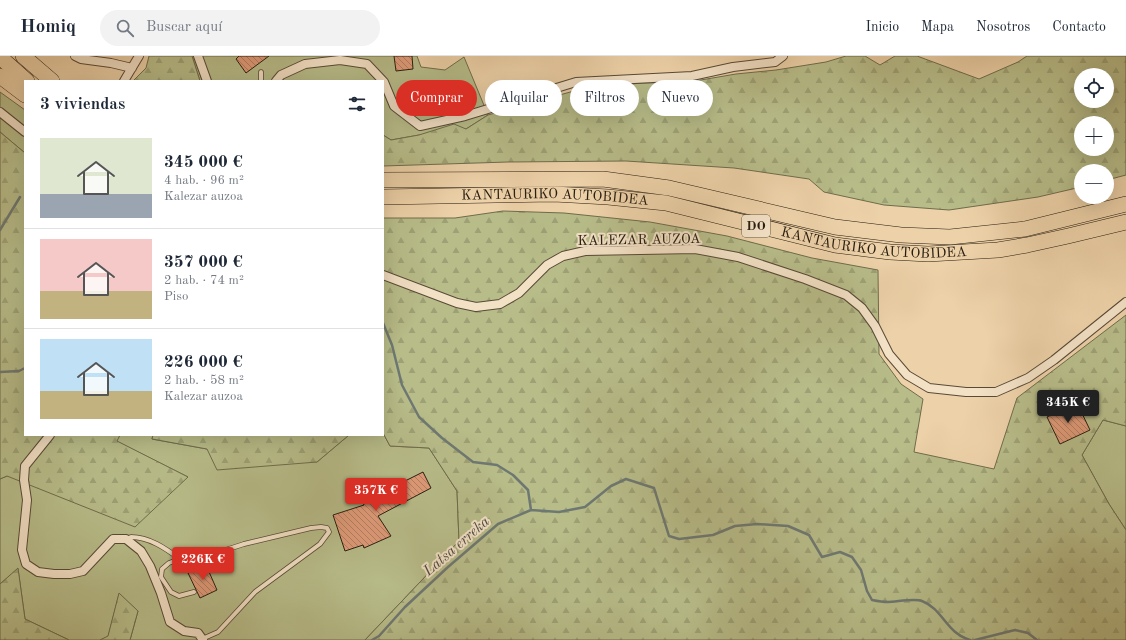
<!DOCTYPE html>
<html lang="es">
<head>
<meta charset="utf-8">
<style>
	body { margin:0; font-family:"Old Standard TT",serif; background:#f2f2f3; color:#1f2937; height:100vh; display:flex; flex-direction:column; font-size:15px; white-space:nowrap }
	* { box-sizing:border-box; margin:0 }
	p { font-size:13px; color:#747a83 }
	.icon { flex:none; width:22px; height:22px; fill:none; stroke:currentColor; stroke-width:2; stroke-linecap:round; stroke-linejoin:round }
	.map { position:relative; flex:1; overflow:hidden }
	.side { position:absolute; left:24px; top:24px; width:360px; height:356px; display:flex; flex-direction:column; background:#fff; border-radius:0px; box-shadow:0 4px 16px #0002 }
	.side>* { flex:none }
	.hud { position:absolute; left:396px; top:24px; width:380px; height:36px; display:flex; gap:8px }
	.controls { position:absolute; left:1074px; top:12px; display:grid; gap:8px }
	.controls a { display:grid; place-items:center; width:40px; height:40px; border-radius:50%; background:#fff; box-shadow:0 4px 16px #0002; font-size:20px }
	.price { position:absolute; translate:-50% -34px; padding:0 9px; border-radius:4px; background:#d93025; color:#fff; font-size:13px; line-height:26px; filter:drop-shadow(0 1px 2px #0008) }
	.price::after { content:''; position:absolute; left:50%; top:24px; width:12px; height:9px; margin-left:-6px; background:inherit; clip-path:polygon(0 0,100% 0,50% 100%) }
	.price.active { background:#222; color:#fff }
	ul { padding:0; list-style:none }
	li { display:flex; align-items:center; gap:12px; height:100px; padding:0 16px }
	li+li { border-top:1px solid #e0e1e3 }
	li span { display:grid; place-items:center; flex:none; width:112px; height:80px; border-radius:0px; color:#555 }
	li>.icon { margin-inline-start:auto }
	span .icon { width:48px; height:48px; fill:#fffc; stroke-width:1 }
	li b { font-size:17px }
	h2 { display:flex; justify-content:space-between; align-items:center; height:48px; padding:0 16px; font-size:17px }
	.pill { padding:0 14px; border-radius:18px; background:#fff; box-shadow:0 4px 16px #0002; font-size:14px; line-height:36px }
	.pill.active { background:#d93025; color:#fff }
	header { display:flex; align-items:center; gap:24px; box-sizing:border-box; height:56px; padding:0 20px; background:#fff; border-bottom:1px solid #e0e1e3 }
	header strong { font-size:19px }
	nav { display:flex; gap:22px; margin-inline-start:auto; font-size:14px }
	.search { width:280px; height:36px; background:#f2f2f3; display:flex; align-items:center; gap:10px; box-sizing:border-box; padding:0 14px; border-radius:22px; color:#747a83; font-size:15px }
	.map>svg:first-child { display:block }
	.grass { fill:#b7bc89; stroke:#6e6c4d }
	.forest { fill:url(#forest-firs); stroke:#6e6c4d; fill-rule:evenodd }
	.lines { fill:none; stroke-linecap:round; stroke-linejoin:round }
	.stream { stroke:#6e7872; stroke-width:2.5 }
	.building { fill:url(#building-back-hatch); stroke:#261d11 }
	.lane-casing { stroke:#584a37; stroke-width:5.5 }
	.street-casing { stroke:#584a37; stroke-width:10 }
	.highway-casing { stroke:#261d11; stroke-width:16 }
	.lane { stroke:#f3e1c6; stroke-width:4 }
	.street { stroke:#f3e1c6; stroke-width:8 }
	.highway { stroke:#edd1a8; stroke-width:15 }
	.labels { text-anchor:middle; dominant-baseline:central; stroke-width:4; stroke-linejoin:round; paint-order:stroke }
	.shield { fill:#f3e1c6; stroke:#645847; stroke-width:1 }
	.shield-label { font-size:13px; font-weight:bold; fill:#261d11 }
	.street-label { font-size:14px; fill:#261d11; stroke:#f3e1c6 }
	.water-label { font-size:15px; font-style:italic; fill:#4a4a42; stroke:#f3e1c6 }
</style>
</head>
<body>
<header>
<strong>Homiq</strong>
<div class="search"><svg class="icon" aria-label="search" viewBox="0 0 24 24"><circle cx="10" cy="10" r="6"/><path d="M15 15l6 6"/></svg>Buscar aquí</div>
<nav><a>Inicio</a><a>Mapa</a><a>Nosotros</a><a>Contacto</a></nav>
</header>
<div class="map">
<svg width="1126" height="584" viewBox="0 0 1126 584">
	<defs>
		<pattern id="forest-firs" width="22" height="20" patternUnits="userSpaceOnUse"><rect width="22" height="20" fill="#b7bc89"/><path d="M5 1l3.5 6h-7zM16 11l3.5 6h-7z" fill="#9da175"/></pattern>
		<pattern id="building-back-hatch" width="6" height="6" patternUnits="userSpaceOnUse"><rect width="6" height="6" fill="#df9b79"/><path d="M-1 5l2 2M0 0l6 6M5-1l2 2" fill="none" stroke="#b57e62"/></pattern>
	</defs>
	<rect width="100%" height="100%" fill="#edd1a8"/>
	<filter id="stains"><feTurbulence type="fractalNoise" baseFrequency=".005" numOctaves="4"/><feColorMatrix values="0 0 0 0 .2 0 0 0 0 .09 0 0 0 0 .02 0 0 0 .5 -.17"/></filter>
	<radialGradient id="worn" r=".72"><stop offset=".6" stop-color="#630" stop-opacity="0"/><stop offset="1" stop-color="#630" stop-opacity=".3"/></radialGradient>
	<path class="grass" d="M192,0H417L421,11L445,14L464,1L488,59L466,73L419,79L391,84L383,79V25H200Z
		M0,36L25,54V97L0,76Z
		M1103,364L1126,370V474L1109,448L1082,399Z
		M383,377L390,390L429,392L457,435L459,485L365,584H130L138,555L119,538L108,581L100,584H69L25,563L18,513L0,528V423L7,420L188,421L116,385L120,379H153L152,383L207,393L317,406L349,379H383Z"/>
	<path class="forest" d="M149,0H192L200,25H133L146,12Z
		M846,0H865L880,9L895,0H917L979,23L1018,6L1027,0H1126V119L1107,124V115H1081V131L1038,141L949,154L884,149L824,136L809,123L734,112L626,105L508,106L383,110V79L391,84L419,79L454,68L466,73L488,59L581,33L642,27L689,26L736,18L776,14L826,6ZM1081,19H1107V45H1081ZM1081,67H1107V93H1081Z
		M0,76L25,97V379H120L117,385L188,421L135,471L7,420L0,423Z
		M503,155L564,157L650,166L727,180L812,202L878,214L879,298L901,328L923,343L914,396L994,413L1017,342L1126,259V370L1103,364L1082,399L1109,448L1126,474V584H365L459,485L457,435L429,392L390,390L383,377V162H455Z
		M153,379H349L317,406L217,414L207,393L152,383Z
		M18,512L25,563L69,584H0V528Z
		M119,537L138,555L130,584H100L108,580Z"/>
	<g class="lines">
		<path class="stream" d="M0,174L20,141
			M383,267L392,289L402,329L419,361L442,382L473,406L497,409L513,419L528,434L531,454
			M0,316L19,315L25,312
			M372,584L379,580L405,551L448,511L498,468L531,454L559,456L585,451L611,430L626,423L654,432L669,480L679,483L713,479L735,470L757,468L788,470L809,479L822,501L840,496L852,501L861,514L867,535L872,544C877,545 883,546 888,546C896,546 915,542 922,545C943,553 946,577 970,584
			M975,584L1015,574L1028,577L1037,584"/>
	</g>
	<path class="building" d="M239,0H269L246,17L236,3Z
		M394,0H412L413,13L396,15Z
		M1077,347L1090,374L1060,388L1047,361Z
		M423,416L431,432L378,460L391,480L364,492L363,489L345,495L333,459L364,449L359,440L386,426L389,433Z
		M206,509L217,534L200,542L188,517Z"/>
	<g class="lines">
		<defs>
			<path id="lane" d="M261,16V25
				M126,483L131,481C149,481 165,492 180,503
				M194,536L179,540L171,536L161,521L162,513L169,507L177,504L204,501L244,488L311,472L321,471L327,472L329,476L320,488L255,536L218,576L202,583"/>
			<path id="street" d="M75,0L81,3L111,7L132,12
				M198,0L207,25
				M124,25L139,0
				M276,25L281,19L305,8L340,4L367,8L384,26L394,50L420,70L465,60L576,26L692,20L733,11L775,6L783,0
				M0,56L25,76
				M383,219L457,247L476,251L500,248L519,237L547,209L563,200L585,195L695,193L738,201L805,223L846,239L862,252L875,270L889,298L907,319L929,332L966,336H996L1028,322L1054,304L1126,246
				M50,379L25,410L24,424L27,444L22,494L26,508L38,516L54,518H70L83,515L113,483H126L141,495L150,510L161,537L170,566L184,575L198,577L203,584"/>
			<g id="highway">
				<path d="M23,0L52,25"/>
				<path d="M0,1L27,25"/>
				<path d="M0,20L25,39"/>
				<path d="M383,124L603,123L669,132L835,171L901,179L950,181L1025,173L1126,148"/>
				<path id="s1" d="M383,141L554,138L608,141L666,147L835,189L890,196L928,198L998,194L1027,189L1068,180L1126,166"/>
			</g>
		</defs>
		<use href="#lane" class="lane-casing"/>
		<use href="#street" class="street-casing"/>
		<use href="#highway" class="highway-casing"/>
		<use href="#lane" class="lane"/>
		<use href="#street" class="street"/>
		<use href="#highway" class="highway"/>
	</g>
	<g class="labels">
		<rect class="shield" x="742" y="159" width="28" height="22" rx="3"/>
		<g class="shield-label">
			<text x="756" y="170">DO</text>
		</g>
		<g class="street-label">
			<text stroke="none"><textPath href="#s1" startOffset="172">KANTAURIKO AUTOBIDEA</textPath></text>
			<text transform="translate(639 184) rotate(-1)">KALEZAR AUZOA</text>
			<text stroke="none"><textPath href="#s1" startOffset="496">KANTAURIKO AUTOBIDEA</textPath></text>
		</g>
		<g class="water-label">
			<text transform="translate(457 491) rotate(-41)">Latsa erreka</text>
		</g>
	</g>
	<rect width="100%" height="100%" filter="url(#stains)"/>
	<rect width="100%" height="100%" fill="url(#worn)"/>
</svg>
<div class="controls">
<a><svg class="icon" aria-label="locate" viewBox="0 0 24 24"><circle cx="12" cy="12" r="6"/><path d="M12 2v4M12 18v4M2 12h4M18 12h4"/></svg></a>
<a>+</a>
<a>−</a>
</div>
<b class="price active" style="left:1068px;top:368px">345K €</b>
<b class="price" style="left:376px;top:456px">357K €</b>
<b class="price" style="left:203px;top:525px">226K €</b>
<div class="hud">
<a class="pill active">Comprar</a>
<a class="pill">Alquilar</a>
<a class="pill">Filtros</a>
<a class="pill">Nuevo</a>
</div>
<section class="side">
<h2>3 viviendas<svg class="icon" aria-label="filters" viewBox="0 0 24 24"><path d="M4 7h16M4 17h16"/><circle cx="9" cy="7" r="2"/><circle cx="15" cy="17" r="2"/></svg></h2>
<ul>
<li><span style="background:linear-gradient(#dfe7d0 70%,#9aa5b1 0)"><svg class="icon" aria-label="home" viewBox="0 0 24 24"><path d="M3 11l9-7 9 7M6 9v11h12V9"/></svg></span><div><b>345 000 €</b><p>4 hab. · 96 m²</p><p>Kalezar auzoa</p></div></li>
<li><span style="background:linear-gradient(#f6c9c9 65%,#c2b280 0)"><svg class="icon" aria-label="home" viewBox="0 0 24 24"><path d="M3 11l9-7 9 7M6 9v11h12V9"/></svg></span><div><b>357 000 €</b><p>2 hab. · 74 m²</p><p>Piso</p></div></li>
<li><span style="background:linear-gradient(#bfe0f5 65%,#c2b280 0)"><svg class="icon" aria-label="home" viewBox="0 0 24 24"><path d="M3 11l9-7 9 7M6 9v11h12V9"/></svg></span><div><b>226 000 €</b><p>2 hab. · 58 m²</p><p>Kalezar auzoa</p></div></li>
</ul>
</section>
</div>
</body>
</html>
